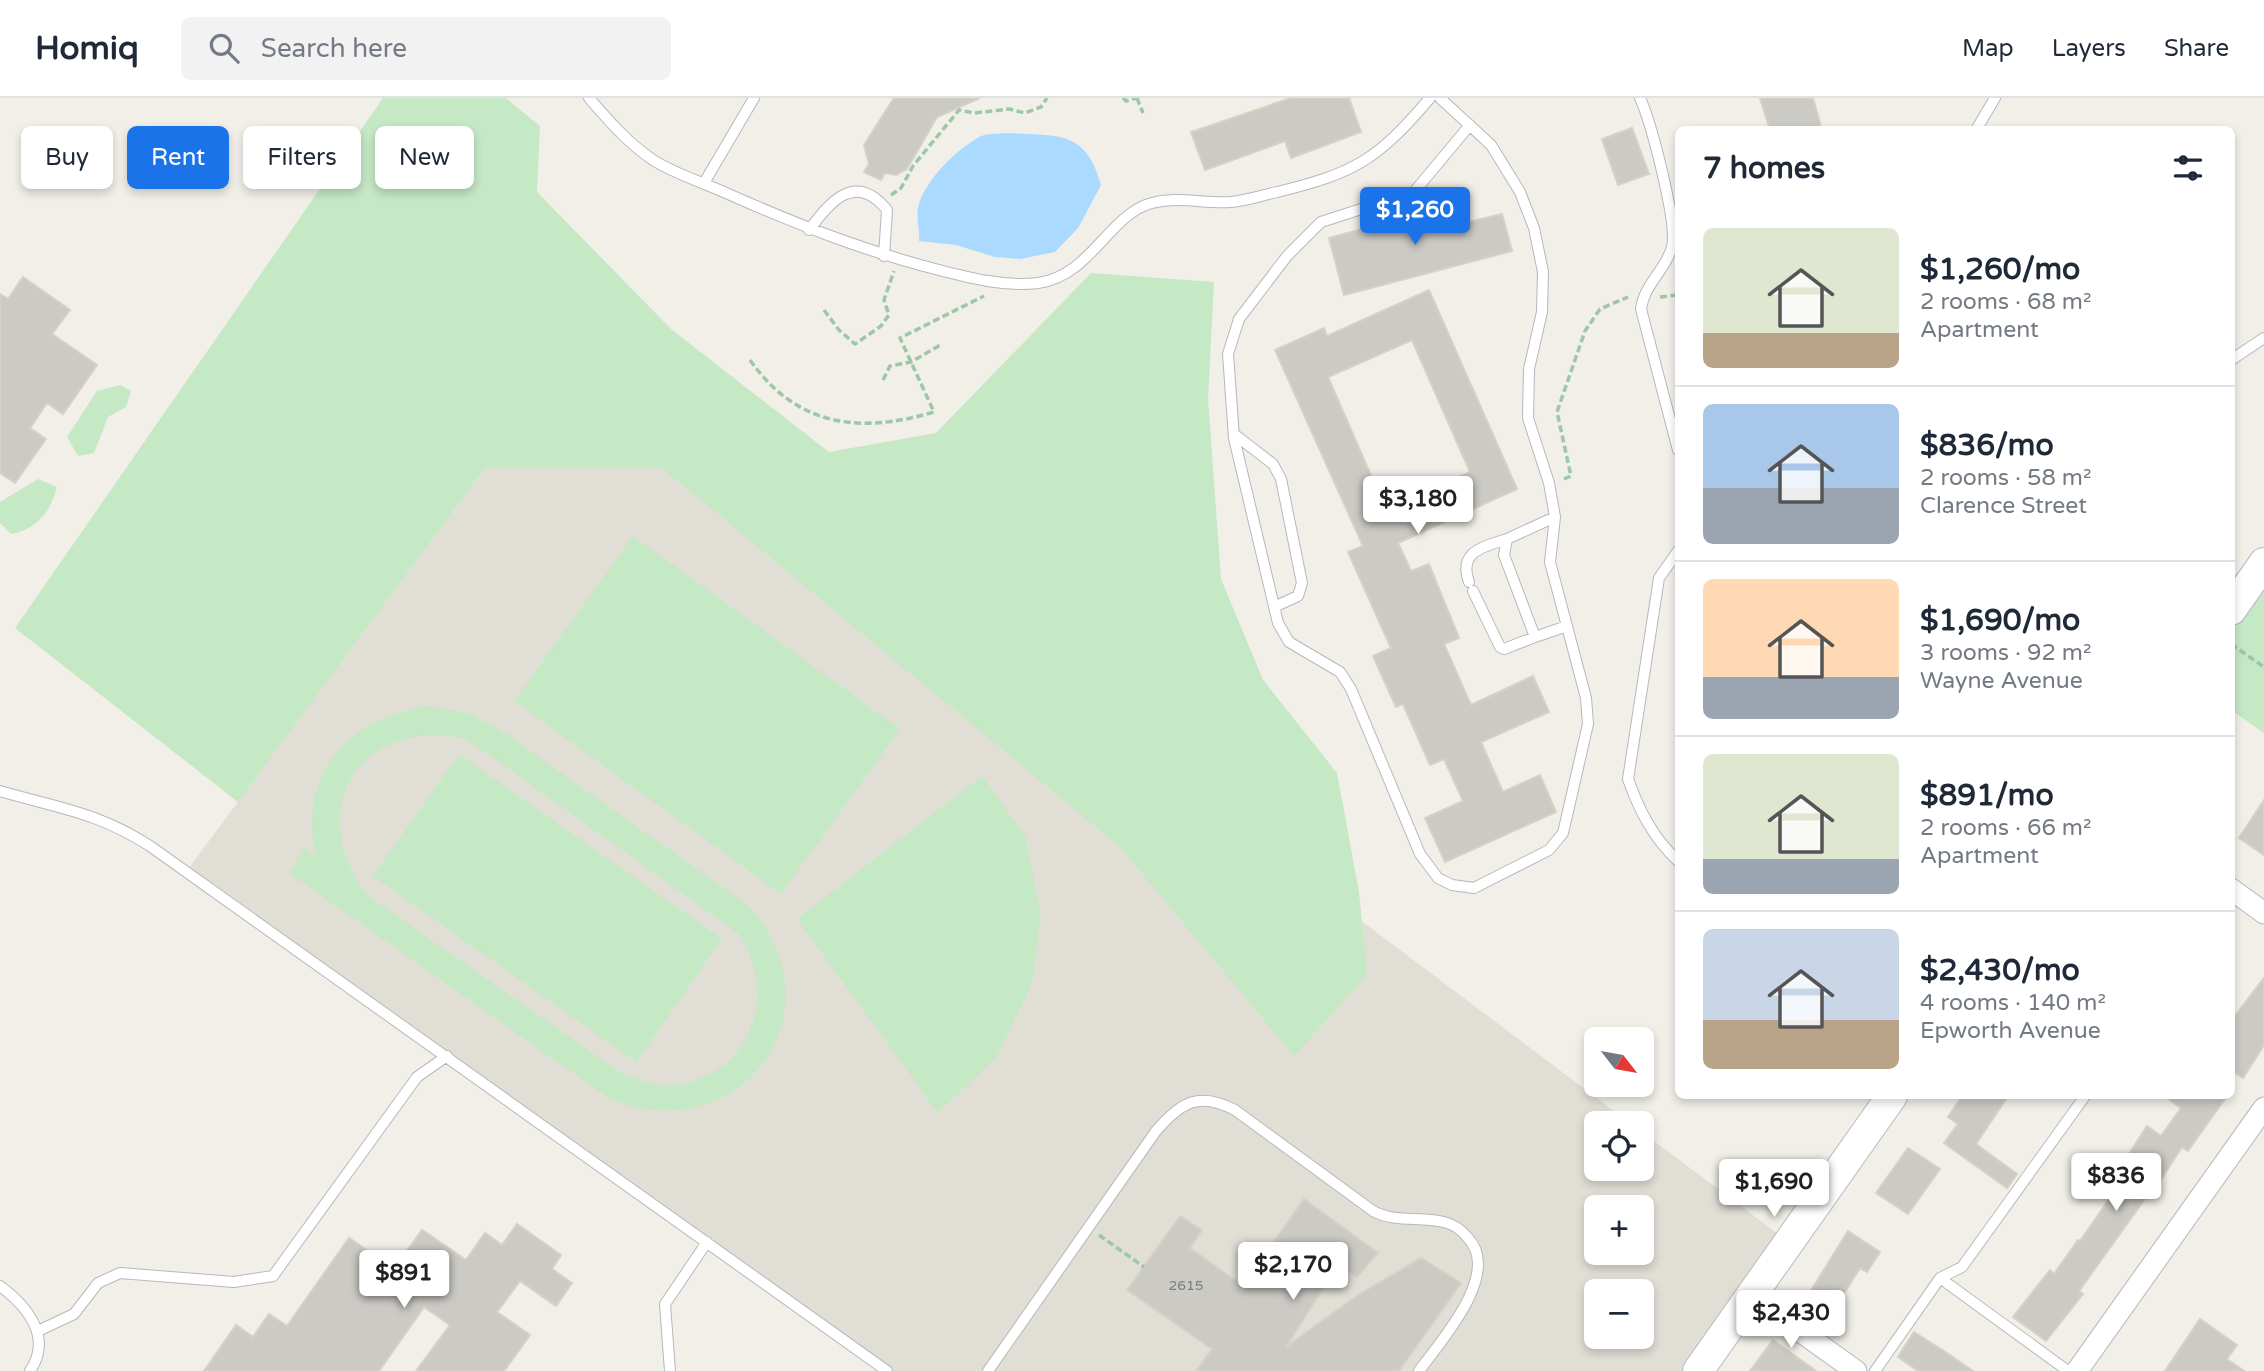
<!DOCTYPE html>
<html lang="en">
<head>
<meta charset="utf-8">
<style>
	body { margin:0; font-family:"Varela Round",sans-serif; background:#f2f2f3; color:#1f2937; height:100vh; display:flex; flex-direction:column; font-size:26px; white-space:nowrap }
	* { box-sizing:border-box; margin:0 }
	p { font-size:23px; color:#747a83 }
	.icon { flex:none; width:38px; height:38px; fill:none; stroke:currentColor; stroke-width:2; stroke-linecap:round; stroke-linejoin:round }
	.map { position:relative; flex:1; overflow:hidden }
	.details { position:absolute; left:1675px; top:28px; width:560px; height:973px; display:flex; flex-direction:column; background:#fff; border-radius:10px; box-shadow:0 4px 10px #0003 }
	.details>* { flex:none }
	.top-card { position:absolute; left:21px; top:28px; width:665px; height:63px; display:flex; gap:14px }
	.needle { width:46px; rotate:121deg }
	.buttons { position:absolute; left:1584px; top:929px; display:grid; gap:14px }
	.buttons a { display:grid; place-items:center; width:70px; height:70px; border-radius:10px; background:#fff; box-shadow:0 4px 10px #0003; font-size:35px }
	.price { position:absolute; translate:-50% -60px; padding:0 16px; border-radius:7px; background:#fff; color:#222; font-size:23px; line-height:46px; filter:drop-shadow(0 2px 4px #0008) }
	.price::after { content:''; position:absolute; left:50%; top:42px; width:21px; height:16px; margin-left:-10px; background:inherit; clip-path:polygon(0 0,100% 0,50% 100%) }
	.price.active { background:#1a73e8; color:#fff }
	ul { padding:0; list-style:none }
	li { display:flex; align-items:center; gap:21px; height:175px; padding:0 28px }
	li+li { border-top:2px solid #e0e1e3 }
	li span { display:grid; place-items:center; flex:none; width:196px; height:140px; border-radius:10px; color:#555 }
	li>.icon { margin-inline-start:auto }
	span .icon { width:84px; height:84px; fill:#fffc; stroke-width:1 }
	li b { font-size:30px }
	h2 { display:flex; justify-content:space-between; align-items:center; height:84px; padding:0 28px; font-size:30px }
	.pill { padding:0 24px; border-radius:10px; background:#fff; box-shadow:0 4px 10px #0003; font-size:24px; line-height:63px }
	.pill.active { background:#1a73e8; color:#fff }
	header { display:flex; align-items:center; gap:42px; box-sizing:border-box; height:98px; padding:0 35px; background:#fff; border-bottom:2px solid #e0e1e3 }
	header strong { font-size:33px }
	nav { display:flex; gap:38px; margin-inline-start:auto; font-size:24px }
	.search { width:490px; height:63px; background:#f2f2f3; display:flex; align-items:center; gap:18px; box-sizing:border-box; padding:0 24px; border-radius:10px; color:#747a83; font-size:26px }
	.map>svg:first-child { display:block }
	.education { fill:#e1ded6; fill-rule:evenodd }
	.green { fill:#c5e8c5; fill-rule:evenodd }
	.water { fill:#aadaff }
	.building { fill:#cccac5; stroke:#d6d1c6; stroke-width:2; fill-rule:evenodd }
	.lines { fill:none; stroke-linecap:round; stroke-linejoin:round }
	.service-casing { stroke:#b5b8bc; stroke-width:12 }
	.minor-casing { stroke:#b5b8bc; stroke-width:23 }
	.secondary-casing { stroke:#b6babf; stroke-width:32 }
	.path { stroke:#9cc7a9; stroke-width:3.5; stroke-dasharray:7 3.5; stroke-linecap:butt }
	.service { stroke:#fff; stroke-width:10 }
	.minor { stroke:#fff; stroke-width:21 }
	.secondary { stroke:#fff; stroke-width:30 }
	.labels { text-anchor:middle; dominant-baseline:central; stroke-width:6; stroke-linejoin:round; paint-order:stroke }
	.number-label { font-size:14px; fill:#7a7d7f }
</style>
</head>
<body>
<header>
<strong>Homiq</strong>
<div class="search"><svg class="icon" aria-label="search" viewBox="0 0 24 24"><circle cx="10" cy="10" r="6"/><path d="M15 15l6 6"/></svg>Search here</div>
<nav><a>Map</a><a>Layers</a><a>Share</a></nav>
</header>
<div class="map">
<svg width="2264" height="1273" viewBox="0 0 2264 1273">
	<rect width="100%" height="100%" fill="#f1efe8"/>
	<path class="education" d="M588,241L1630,1025L1596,1026V1071H1642V1034L1789,1144L1698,1273H887L186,774L485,370ZM1596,1110H1642V1155H1596ZM1596,1194H1642V1239H1596Z"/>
	<path class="green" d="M383,0H506L540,28L537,94L671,231L829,354L936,335L1091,175L1214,184L1208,301L1221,481L1263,582L1337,675L1359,794L1367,877L1294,958L1120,749L661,369L485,370L238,704L15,530Z
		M120,287L131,293L126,309L108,319L94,355L78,358L67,339L97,293Z
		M38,381L57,389C50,415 37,431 11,436L0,425V404Z
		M633,438L900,631L781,796L514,603Z
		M2264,465V635L2231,612V512Z
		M428,608L471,616L505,635L749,808C844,914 740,1054 610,1001L289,775L304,750L316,759C297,676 347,620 428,608ZM435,637L462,640L481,651L739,836C777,894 754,971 683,986C664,990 641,983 624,977L367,797C313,725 341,641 435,637Z
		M459,656L722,841L636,964L373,778Z
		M982,678L1025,737L1041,817L1032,885L997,958L938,1015L797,821Z"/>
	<path class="water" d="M1007,35C1057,38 1086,31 1101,87L1078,130L1055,154L1020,161L995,159L956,147L919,143C920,132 916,120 918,110C924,83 956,52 979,39C987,35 998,36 1007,35Z"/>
	<path class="building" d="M894,0H980L937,19L907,71L896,77L885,75L881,82L864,74L869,66L864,47Z
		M1291,0H1349L1361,34L1291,60L1285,43L1205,72L1191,34Z
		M1760,0H1813L1822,32H1770Z
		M1632,30L1649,76L1618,87L1602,41Z
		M1460,105L1465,125L1502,116L1512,153L1344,197L1329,140Z
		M23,179L70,212L52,236L97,267L63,316L47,305L30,330L46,341L15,385L0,375V196L8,201Z
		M1429,192L1517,391L1398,445L1411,473L1429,466L1459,540L1444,546L1471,607L1533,578L1549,614L1481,644L1503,694L1540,677L1556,714L1445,764L1425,720L1463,703L1444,661L1430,667L1403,606L1396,609L1373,558L1391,550L1348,454L1363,448L1275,252L1324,230L1327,238ZM1412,242L1470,374L1386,412L1328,279Z
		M2264,702V757L2239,740Z
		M2264,880V947L2243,980L2231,972V923Z
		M1962,998H2008L1976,1046L2017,1076L2007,1090L1944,1045L1958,1026L1948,1019Z
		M2164,998H2227L2188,1053L2182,1049L2149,1100L2147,1098L2079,1193L2083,1196L2046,1243L2013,1219L2050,1172L2054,1176L2078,1142L2080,1143L2123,1081L2116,1076L2147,1028L2161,1038L2181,1010Z
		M1908,1050L1940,1071L1908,1116L1876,1095Z
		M1304,1101L1378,1155L1357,1179L1338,1166L1286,1249L1358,1197L1421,1160L1461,1185L1399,1273H1196L1212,1251L1127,1192L1180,1118L1202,1132L1190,1150L1243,1188Z
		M517,1126L561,1157L552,1171L572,1185L556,1208L520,1183L497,1214L530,1237L504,1273H416L450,1227L424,1209L379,1273H204L236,1227L253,1239L269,1216L287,1228L349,1140L394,1171L422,1132L466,1162L485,1135L502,1147Z
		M1848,1133L1880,1154L1867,1174L1860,1170L1823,1229L1799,1212Z
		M2200,1221L2237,1247L2227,1261L2244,1273H2165Z
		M1914,1234L1944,1253L1973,1273H1918L1898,1259Z
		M1773,1242L1816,1273H1750Z"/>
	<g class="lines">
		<defs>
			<path id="service" d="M589,0C609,23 628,45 653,62C675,76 702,84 726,95C796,126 864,153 939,172C970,180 1005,189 1038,185C1091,178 1109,116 1152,105C1180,98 1204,106 1231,104C1246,103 1263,97 1277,94C1356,75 1378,61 1430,0
				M1440,0L1491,47L1520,94L1534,130L1543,174L1542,214L1529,271L1528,320L1549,385L1555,419L1550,464L1586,600L1588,626L1563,735L1549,752L1474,790L1452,787L1438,780L1420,756L1351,591L1340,574L1289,544L1278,525L1234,340L1228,256L1239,221L1287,158L1321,124L1414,94L1470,27
				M1640,0C1651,24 1678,126 1672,149C1666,172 1644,186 1641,211L1678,352
				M1976,32L1995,0
				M704,85L754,0
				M809,132C830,104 855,73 887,112L884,158
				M2231,262L2264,240
				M1234,336L1273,366L1281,381L1302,485L1298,498L1274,509
				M1555,419L1507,441L1504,457L1535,539L1567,528
				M1678,453L1659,480L1628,681C1639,712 1653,740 1678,763
				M1469,484C1458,454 1482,449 1507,441
				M1473,493L1500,549L1504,551L1535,539
				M0,693C58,710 97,714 150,748L887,1273
				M1940,1180L2068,1273
				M0,1188C27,1208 53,1239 30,1273
				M38,1233L74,1216L98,1185L120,1175L234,1184L273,1178L417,979L447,958
				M670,1273L665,1206L707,1144
				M988,1273L1156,1033C1181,1004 1199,993 1235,1012L1373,1113C1398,1126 1421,1117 1447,1125C1455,1127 1463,1134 1468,1140C1502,1176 1440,1244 1419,1273
				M1875,1273L1940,1180L1962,1169L2085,998"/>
			<path id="minor" d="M2231,791L2264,815
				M1751,1198L1856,1273
				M2077,1273L2264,1010"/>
			<path id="secondary" d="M2231,512L2264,465
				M1698,1273L1892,998"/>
		</defs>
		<use href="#service" class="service-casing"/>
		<use href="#minor" class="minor-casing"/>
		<use href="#secondary" class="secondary-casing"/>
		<path class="path" d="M1123,0L1126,3L1136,0
			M1137,0L1143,15
			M891,97L901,90L913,68L959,12L974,15L1009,11L1025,15L1041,9L1047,0
			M1660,199L1678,197
			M824,212L839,232L855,246L881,228L889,217L884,202L894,173
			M750,262C797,329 860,336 934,314L900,240L984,198
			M883,282L890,268L911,264L942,246
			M1564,381L1571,378L1557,314L1585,233L1600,211L1628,199
			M2231,546L2264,569
			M1099,1137L1144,1169"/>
		<use href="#service" class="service"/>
		<use href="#minor" class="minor"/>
		<use href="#secondary" class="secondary"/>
	</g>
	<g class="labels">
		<g class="number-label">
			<text x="1186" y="1187">2615</text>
		</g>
	</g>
</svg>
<div class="buttons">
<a><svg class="needle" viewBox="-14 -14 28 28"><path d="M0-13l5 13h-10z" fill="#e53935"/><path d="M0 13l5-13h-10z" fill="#747a83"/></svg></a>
<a><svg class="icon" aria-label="locate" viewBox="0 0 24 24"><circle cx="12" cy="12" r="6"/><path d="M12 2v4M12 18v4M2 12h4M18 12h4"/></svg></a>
<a>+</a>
<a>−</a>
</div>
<b class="price active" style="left:1415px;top:149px">$1,260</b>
<b class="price" style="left:1418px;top:438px">$3,180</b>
<b class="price" style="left:2116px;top:1115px">$836</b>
<b class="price" style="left:1774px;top:1121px">$1,690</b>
<b class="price" style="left:1293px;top:1204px">$2,170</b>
<b class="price" style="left:404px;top:1212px">$891</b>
<b class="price" style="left:1791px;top:1252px">$2,430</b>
<div class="top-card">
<a class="pill">Buy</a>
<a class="pill active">Rent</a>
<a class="pill">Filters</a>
<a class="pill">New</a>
</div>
<section class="details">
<h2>7 homes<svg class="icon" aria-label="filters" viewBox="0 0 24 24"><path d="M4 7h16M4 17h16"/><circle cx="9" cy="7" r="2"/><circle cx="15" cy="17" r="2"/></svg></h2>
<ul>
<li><span style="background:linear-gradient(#dfe7d0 75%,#b9a48a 0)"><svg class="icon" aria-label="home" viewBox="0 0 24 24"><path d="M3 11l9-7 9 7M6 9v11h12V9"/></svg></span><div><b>$1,260/mo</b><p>2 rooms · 68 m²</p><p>Apartment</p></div></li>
<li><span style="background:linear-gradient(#a9c7e8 60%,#9aa5b1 0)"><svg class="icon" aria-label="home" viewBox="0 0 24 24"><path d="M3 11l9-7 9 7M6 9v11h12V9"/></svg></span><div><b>$836/mo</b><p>2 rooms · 58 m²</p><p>Clarence Street</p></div></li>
<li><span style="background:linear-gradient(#ffd9b3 70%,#9aa5b1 0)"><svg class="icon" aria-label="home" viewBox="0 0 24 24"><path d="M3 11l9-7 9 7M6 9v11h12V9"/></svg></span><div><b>$1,690/mo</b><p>3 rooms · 92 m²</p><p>Wayne Avenue</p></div></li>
<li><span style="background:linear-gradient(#dfe7d0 75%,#9aa5b1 0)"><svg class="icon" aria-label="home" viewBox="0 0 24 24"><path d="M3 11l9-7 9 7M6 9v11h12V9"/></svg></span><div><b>$891/mo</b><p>2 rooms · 66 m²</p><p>Apartment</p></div></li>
<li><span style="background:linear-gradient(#c9d6e8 65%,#b9a48a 0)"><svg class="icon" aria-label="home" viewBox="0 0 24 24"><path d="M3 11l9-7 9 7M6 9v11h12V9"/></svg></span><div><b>$2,430/mo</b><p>4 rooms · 140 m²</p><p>Epworth Avenue</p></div></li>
</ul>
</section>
</div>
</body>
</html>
